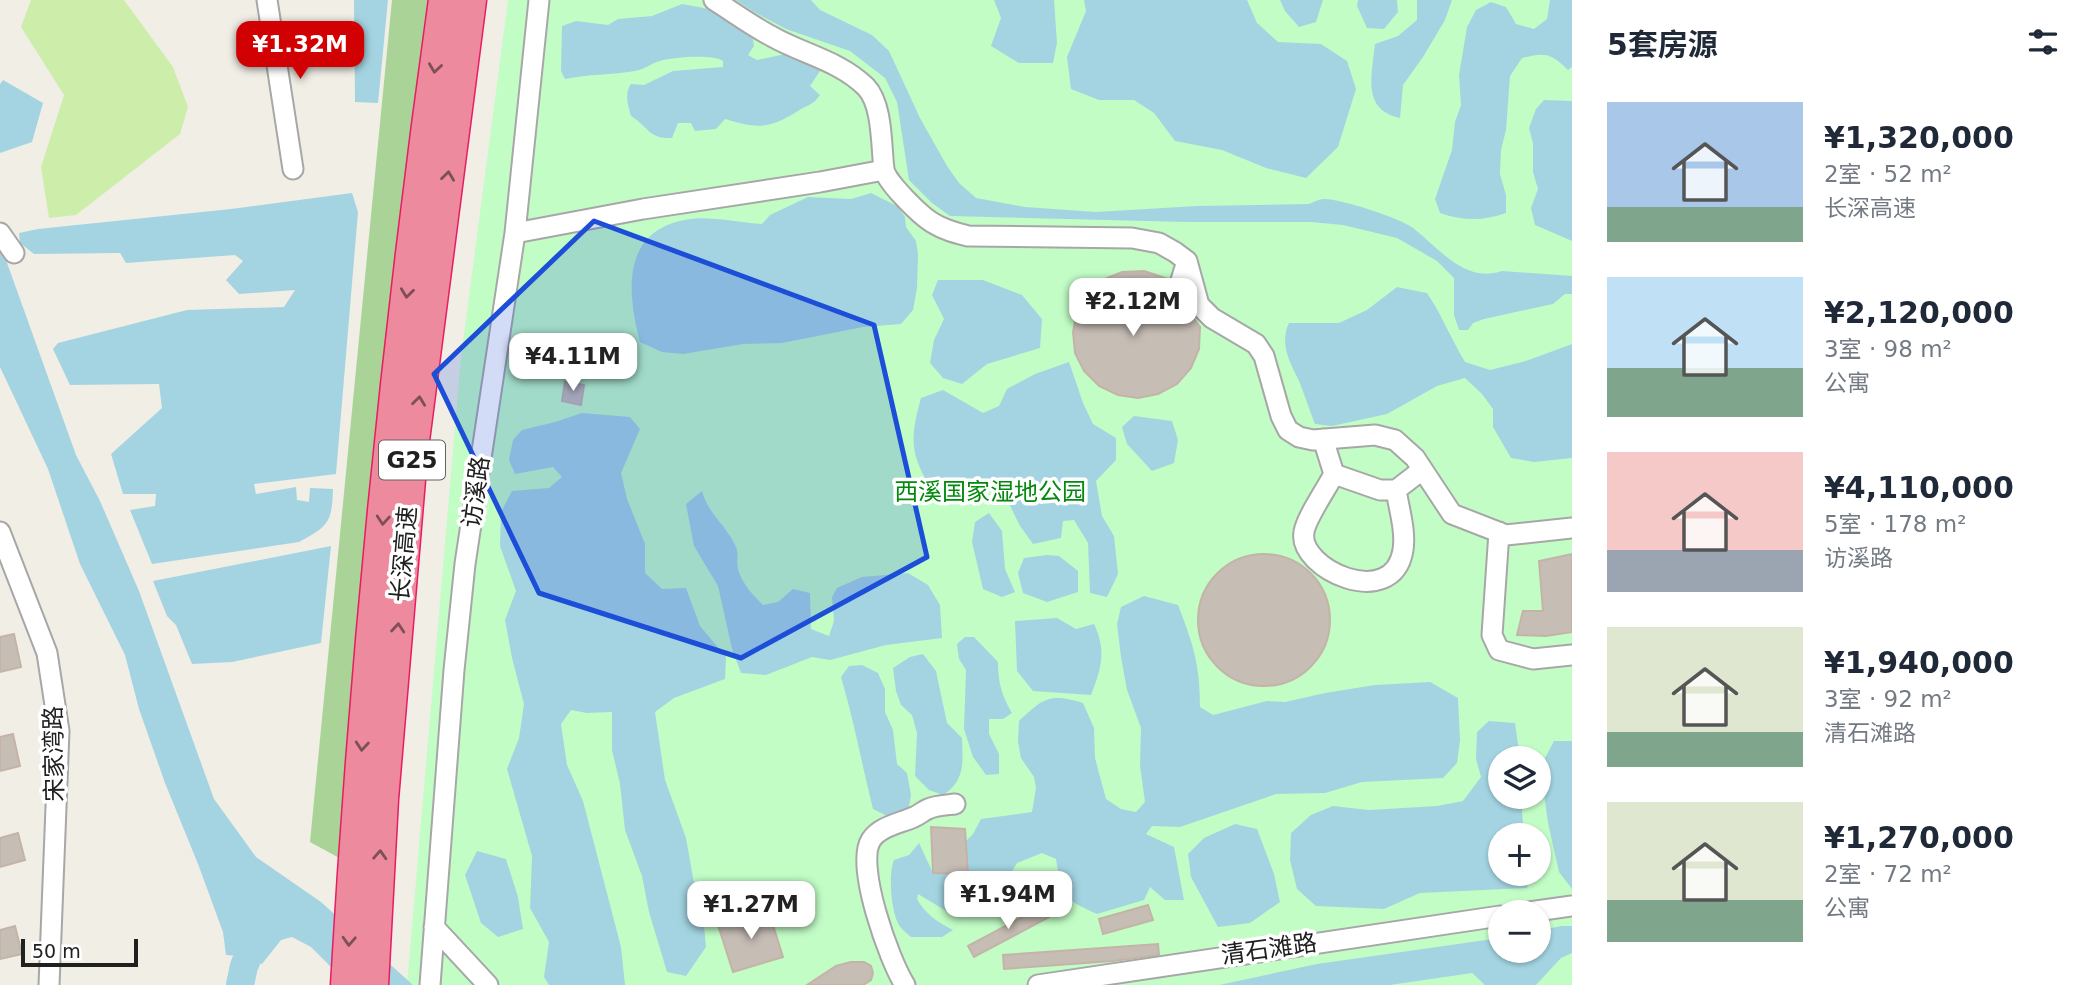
<!DOCTYPE html>
<html lang="zh">
<head>
<meta charset="utf-8">
<style>
	body { margin:0; font-family:"DejaVu Sans","Noto Sans SC",sans-serif; background:#f6f6f7; color:#1f2937; height:100vh; display:flex; flex-direction:column; font-size:26px; white-space:nowrap }
	* { box-sizing:border-box; margin:0 }
	p { font-size:23px; color:#747a83 }
	.icon { flex:none; width:38px; height:38px; fill:none; stroke:currentColor; stroke-width:2; stroke-linecap:round; stroke-linejoin:round }
	.map { position:relative; flex:1; overflow:hidden }
	.details { display:flex; flex-direction:column; background:#fff; width:525px }
	.details>* { flex:none }
	.controls { position:absolute; left:1488px; top:746px; display:grid; gap:14px }
	.controls a { display:grid; place-items:center; width:63px; height:63px; border-radius:50%; background:#fff; box-shadow:0 2px 5px #0004; font-size:35px }
	.scale { position:absolute; left:21px; bottom:18px; width:117px; box-sizing:border-box; padding-left:7px; border:4px solid #202020; border-top:0; font-size:19px; line-height:24px; white-space:nowrap; color:#202020; -webkit-text-stroke:5px #fff; paint-order:stroke }
	.price { position:absolute; translate:-50% -60px; padding:0 16px; border-radius:14px; background:#fff; color:#222; font-size:23px; line-height:46px; filter:drop-shadow(0 2px 4px #0008) }
	.price::after { content:''; position:absolute; left:50%; top:42px; width:21px; height:16px; margin-left:-10px; background:inherit; clip-path:polygon(0 0,100% 0,50% 100%) }
	.price.active { background:#d10002; color:#fff }
	ul { padding:0; list-style:none }
	li { display:flex; align-items:center; gap:21px; height:175px; padding:0 35px }
	li span { display:grid; place-items:center; flex:none; width:196px; height:140px; border-radius:0px; color:#555 }
	li>.icon { margin-inline-start:auto }
	span .icon { width:84px; height:84px; fill:#fffc; stroke-width:1 }
	li b { font-size:30px }
	h2 { display:flex; justify-content:space-between; align-items:center; height:84px; padding:0 35px; font-size:30px }
	main { display:flex; flex:1; min-height:0 }
	.map>svg:first-child { display:block }
	.grass { fill:#cea }
	.forest { fill:#aad398 }
	.park { fill:#c2fdc6; fill-rule:evenodd }
	.water { fill:#a4d4e2 }
	.lines { fill:none; stroke-linecap:round; stroke-linejoin:round }
	.river { stroke:#a4d4e2; stroke-width:28 }
	.building { fill:#c6bdb5; stroke:#c4b4a7; stroke-width:2 }
	.minor-casing { stroke:#a7a7a7; stroke-width:23 }
	.highway-casing { stroke:#e71c63; stroke-width:33 }
	.minor { stroke:#fff; stroke-width:19 }
	.highway { stroke:#ed8a9d; stroke-width:30 }
	.oneway { stroke:#7c5058 }
	.marked { fill:#1d4ed8; fill-opacity:0.2; stroke:#1d4ed8; stroke-width:5; stroke-linejoin:round }
	.labels { text-anchor:middle; dominant-baseline:central; stroke-width:7; stroke-linejoin:round; paint-order:stroke }
	.shield { fill:#fff; stroke:#636363; stroke-width:2 }
	.shield-label { font-size:23px; font-weight:bold; fill:#202020 }
	.street-label { font-size:24px; fill:#202020; stroke:#fff }
	.park-label { font-size:24px; fill:#04890e; stroke:#fff }
</style>
</head>
<body>
<main>
<div class="map">
<svg width="1572" height="985" viewBox="0 0 1572 985">
	<rect width="100%" height="100%" fill="#f1eee6"/>
	<path class="grass" d="M31,0H124L173,67L188,107L180,134L76,215L49,218L41,167L64,95L21,27Z"/>
	<path class="forest" d="M392,0H437L343,860L310,842Z"/>
	<path class="park" d="M508,0H1572V985H407L461,357ZM1500,758H1538V796H1500ZM1500,835H1538V873H1500ZM1500,912H1538V950H1500Z"/>
	<path class="water" d="M354,0H388L378,103L355,102Z
		M736,0H811L820,10L872,35L889,51L920,118L947,166L959,183L976,198L1025,207L1096,212L1196,206L1309,204C1314,202 1319,199 1324,199C1341,199 1400,218 1413,228C1439,248 1465,284 1502,271L1572,276V294H1565L1553,304L1484,319L1473,323L1468,330H1459L1454,315V278L1437,261L1397,238L1343,225L1311,222H1186L950,216L932,203L909,180L897,102L885,78L850,51L786,29L754,12Z
		M994,0H1054L1057,43L1053,63H1019L991,46L1001,18Z
		M1084,0H1247L1257,23L1278,42L1321,44L1347,61L1356,89L1338,147L1306,178L1266,168L1222,150L1175,141L1154,113L1134,100H1099L1071,89L1067,57L1086,11Z
		M1280,0H1323L1316,22L1299,27L1285,11Z
		M1358,0H1397L1398,12L1384,29L1367,28L1357,6Z
		M1417,0H1452L1445,20L1423,57L1403,85L1400,118C1361,110 1372,74 1375,44L1398,36L1417,20Z
		M1550,0H1572V67L1568,70C1551,53 1545,52 1522,58L1510,76L1506,130L1501,150L1500,174L1506,195V213C1482,221 1464,221 1440,213L1435,199L1452,150L1455,122L1461,105L1459,75L1467,27L1476,10L1491,2L1506,7L1516,24L1534,29L1547,19Z
		M682,4L709,9L752,35L754,46L748,55L757,60L790,53L820,71L810,86L820,95C812,106 809,104 798,111C769,129 758,129 725,119L716,129L695,131L691,123H678L672,138C648,139 649,127 631,116C628,105 624,94 631,84L644,85L673,71L723,67V61C713,54 674,57 660,61C651,63 644,70 635,71C612,75 588,74 565,79L561,71L562,26L576,21L608,25L618,19L652,16Z
		M3,80L43,103L32,142L0,153V84Z
		M1544,100L1572,101V241L1535,225L1531,208L1538,189L1533,172V143L1529,128L1536,109Z
		M352,193L358,212L336,474L254,484L256,494L296,487L297,500L309,502L310,488L333,489C332,522 329,526 299,542L152,564L130,510L155,506L156,494H123L111,454L162,408L159,384L70,385L53,349L58,343L187,310L284,307L295,290L239,294L226,280L243,261L235,255L126,263L120,253L34,254L20,243L19,233L38,229L231,209Z
		M871,193L897,206L905,217L906,227L916,241L918,254L917,288L913,310L901,324L863,327L782,343L743,344L683,354L662,352L640,342C626,289 622,228 691,219C707,216 743,223 762,224L770,215L808,197L851,199Z
		M0,252L6,260L76,455L100,501L139,591L214,799L256,857L321,902L413,985H349L311,947L292,937L281,940L262,964L240,956L226,955L223,932L198,864L165,783L139,709L125,655L80,564L48,469L0,367Z
		M938,280H983L1022,295L1042,319L1040,348L987,364L962,384L943,378L930,363L934,340L944,319L932,295Z
		M1397,287L1427,293C1442,315 1451,339 1465,362L1490,370L1526,361L1572,344V458L1534,462L1511,458L1493,427V409L1482,394L1465,378L1437,386L1387,414L1332,426L1315,424C1309,410 1305,395 1299,381C1290,363 1279,343 1289,323H1339L1367,310Z
		M1069,362L1083,403L1093,424L1116,438V460L1096,481L1102,516L1114,536L1118,574L1107,597L1090,593L1088,543L1074,520L1063,521L1061,538L1033,544L1020,526L1004,493L979,486L963,501L937,500C913,457 907,448 921,398L943,390L983,413L999,406L1007,389L1035,374Z
		M582,413L630,417L640,429L621,473L627,499L645,544V573L662,589L686,588L700,626L726,657L725,679L674,698L655,712L665,780L686,838L694,883L703,915L706,947L686,976L667,972L649,912L642,876L625,830L620,784L612,750V712L587,713L571,710L561,724L567,765L583,801L621,947L625,985H549L544,977L549,942L530,908L532,856L507,769L519,738L524,704L512,658L505,620L516,591L500,546L501,512L512,491L549,488L562,477L553,467L515,474L509,460L513,440L522,430L555,422Z
		M1134,416L1172,421L1178,440L1174,463L1152,471L1127,444L1122,427Z
		M702,491C708,514 727,526 736,547C739,554 736,562 738,569C742,584 753,595 763,605L778,602L793,589L810,593L811,629L829,636L834,621L832,597L837,588L862,577L908,573L928,585L940,605L942,638L886,645L830,660L812,657L766,675L741,673L732,649L718,586L694,546L686,504Z
		M989,513L1002,531L1005,569L1015,592L1002,597L983,589L972,542L975,522Z
		M331,546L321,643L232,662L192,664L176,625L167,616L153,581Z
		M1047,555L1059,556L1078,571V592L1047,602L1023,593L1018,573L1024,558Z
		M1144,596L1178,605C1193,644 1200,664 1200,707L1213,715L1267,701L1285,702L1325,693L1375,685L1430,682L1458,698L1460,740L1457,763L1443,778L1362,782L1325,793L1276,794L1180,827L1152,826L1146,834L1174,847L1184,900H1165L1150,887L1144,900L1097,914C1062,898 1062,897 1056,859L1042,853L1017,863L1009,876L1016,886L1018,898L1008,909L994,911L974,898C963,901 959,910 948,912L918,894L917,899C925,914 938,922 953,930L942,937H911C907,933 901,929 899,925C891,912 888,873 894,860L909,855L919,843L933,873L967,874L966,841L973,834L981,819L1032,812L1036,788L1034,777L1021,758L1018,742L1019,721C1044,698 1049,693 1083,703L1094,728L1095,758L1106,799L1121,809L1136,812L1145,802L1140,766L1141,728L1127,690L1121,657L1117,624L1121,607Z
		M1057,618L1076,629L1094,624C1107,651 1101,669 1091,695L1033,691L1017,671L1015,621Z
		M965,637H974L998,662C998,683 1002,696 1012,713L1003,719H989V734L999,754V774L986,775L973,757L964,729L966,670L959,659L957,644Z
		M923,654L936,671L947,723L962,738C963,763 965,781 943,795L929,790L915,776L917,733L912,715L901,705L896,691L893,668L910,657Z
		M862,665L878,673L885,689V712L893,730L897,764L907,773L911,795L908,812L887,816L873,809C862,765 854,721 841,677L849,666Z
		M1489,721L1515,723L1520,758H1500V796H1521L1523,824L1526,835H1500V873H1531L1527,888L1420,893L1384,909L1316,906L1297,889L1290,860L1291,833L1311,815L1333,806L1369,810L1437,806L1463,801L1481,777L1476,759L1477,732Z
		M1554,741H1572V889L1559,872L1548,823L1543,787L1544,760Z
		M1235,824L1257,829L1274,874L1280,902L1250,923L1218,927L1191,877L1188,854L1204,838Z
		M477,851L506,859L518,897L523,929L498,937L481,923L465,875Z
		M1561,926H1572V953L1561,958L1536,985H1485L1472,973L1390,985H1219L1317,964L1500,938V950H1538V931Z"/>
	<g class="lines">
		<path class="river" d="M240,985L244,966L262,925"/>
	</g>
	<path class="building" d="M1144,271L1168,279L1144,304L1143,312L1146,317L1158,321L1185,300L1187,309L1200,327L1199,349L1191,368L1177,384L1158,394L1138,398L1118,395L1099,386L1084,371L1075,353L1073,332L1077,312L1087,294L1102,280L1122,272Z
		M565,382L584,385L581,405L562,401Z
		M1572,554V632L1546,636L1517,635L1523,611H1543L1539,561Z
		M1198 620a66 66 0 1 1 132 0a66 66 0 1 1-132 0Z
		M14,634L21,667L0,672V637Z
		M13,734L20,766L0,771V737Z
		M931,827L965,829L968,874L933,873Z
		M18,833L25,860L0,867V838Z
		M1148,905L1153,920L1103,934L1099,919Z
		M1043,906L1049,917L974,957L968,946Z
		M768,909L783,957L733,972L718,925Z
		M15,926L22,954L0,959V930Z
		M1158,944L1159,955L1113,961L1004,969L1003,955Z
		M851,962H864L871,966L873,973L871,980L863,985H807L836,966Z"/>
	<g class="lines">
		<defs>
			<path id="minor" d="M267,0L293,169
				M714,0C733,12 752,26 773,37C803,54 840,61 866,87C883,105 881,146 884,169C886,182 921,216 933,223C944,230 956,233 968,236L1132,238L1159,243L1175,252L1187,261L1199,305L1212,318L1256,344L1264,356L1281,416L1288,430L1299,437L1313,440L1375,435L1395,440L1415,458L1452,514L1506,535L1572,528
				M0,233L14,253
				M515,233L643,209L820,182L884,170
				M1155,309L1178,290L1187,261
				M1323,439L1334,474L1380,490H1396L1422,470
				M1334,474C1327,488 1306,518 1304,532C1297,569 1393,612 1403,550C1406,531 1399,509 1396,490
				M0,532L47,653L59,731L49,985
				M1499,532L1492,635L1499,650L1533,659L1572,655
				M1529,912L1572,906
				M434,927L488,985
				M430,985L454,670L465,564L515,233L539,0
				M905,985C889,960 855,865 871,840C880,826 901,823 914,817C919,815 923,811 928,809C936,805 947,805 955,804
				M1038,985L1500,916"/>
			<path id="highway" d="M346,985C365,656 398,327 444,0
				M373,985L383,799L412,456L471,0"/>
		</defs>
		<use href="#minor" class="minor-casing"/>
		<use href="#highway" class="highway-casing"/>
		<use href="#minor" class="minor"/>
		<use href="#highway" class="highway"/>
	</g>
	<defs><path id="oneway-chevron" d="M-2-3.5L2.5 0L-2 3.5" fill="none" stroke-width="1.6" stroke-linecap="round" stroke-linejoin="round" transform="scale(1.75)"/></defs>
	<g class="oneway">
		<use href="#oneway-chevron" transform="translate(435 68) rotate(98)"/>
		<use href="#oneway-chevron" transform="translate(448 176) rotate(-83)"/>
		<use href="#oneway-chevron" transform="translate(407 293) rotate(97)"/>
		<use href="#oneway-chevron" transform="translate(419 401) rotate(-83)"/>
		<use href="#oneway-chevron" transform="translate(383 520) rotate(95)"/>
		<use href="#oneway-chevron" transform="translate(398 628) rotate(-85)"/>
		<use href="#oneway-chevron" transform="translate(362 746) rotate(95)"/>
		<use href="#oneway-chevron" transform="translate(380 855) rotate(-87)"/>
		<use href="#oneway-chevron" transform="translate(349 941) rotate(93)"/>
	</g>
	<path class="marked" d="M594,221L874,325L927,557L741,658L539,593L434,374Z"/>
	<g class="labels">
		<rect class="shield" x="379" y="440.5" width="66" height="39" rx="5"/>
		<g class="shield-label">
			<text x="412" y="460">G25</text>
		</g>
		<g class="street-label">
			<text transform="translate(476 492) rotate(-82)">访溪路</text>
			<text transform="translate(404 554) rotate(-85)">长深高速</text>
			<text transform="translate(54 754) rotate(-91)">宋家湾路</text>
			<text transform="translate(1269 949) rotate(-8)">清石滩路</text>
		</g>
		<g class="park-label">
			<text x="990" y="492">西溪国家湿地公园</text>
		</g>
	</g>
</svg>
<div class="controls">
<a><svg class="icon" aria-label="layers" viewBox="0 0 24 24"><path d="M12 4l9 5-9 5-9-5zM3 14l9 5 9-5"/></svg></a>
<a>+</a>
<a>−</a>
</div>
<div class="scale">50 m</div>
<b class="price active" style="left:300px;top:81px">¥1.32M</b>
<b class="price" style="left:1133px;top:338px">¥2.12M</b>
<b class="price" style="left:573px;top:393px">¥4.11M</b>
<b class="price" style="left:1008px;top:931px">¥1.94M</b>
<b class="price" style="left:751px;top:941px">¥1.27M</b>
</div>
<section class="details">
<h2>5套房源<svg class="icon" aria-label="filters" viewBox="0 0 24 24"><path d="M4 7h16M4 17h16"/><circle cx="9" cy="7" r="2"/><circle cx="15" cy="17" r="2"/></svg></h2>
<ul>
<li><span style="background:linear-gradient(#a9c7e8 75%,#7fa58c 0)"><svg class="icon" aria-label="home" viewBox="0 0 24 24"><path d="M3 11l9-7 9 7M6 9v11h12V9"/></svg></span><div><b>¥1,320,000</b><p>2室 · 52 m²</p><p>长深高速</p></div></li>
<li><span style="background:linear-gradient(#bfe0f5 65%,#7fa58c 0)"><svg class="icon" aria-label="home" viewBox="0 0 24 24"><path d="M3 11l9-7 9 7M6 9v11h12V9"/></svg></span><div><b>¥2,120,000</b><p>3室 · 98 m²</p><p>公寓</p></div></li>
<li><span style="background:linear-gradient(#f6c9c9 70%,#9aa5b1 0)"><svg class="icon" aria-label="home" viewBox="0 0 24 24"><path d="M3 11l9-7 9 7M6 9v11h12V9"/></svg></span><div><b>¥4,110,000</b><p>5室 · 178 m²</p><p>访溪路</p></div></li>
<li><span style="background:linear-gradient(#dfe7d0 75%,#7fa58c 0)"><svg class="icon" aria-label="home" viewBox="0 0 24 24"><path d="M3 11l9-7 9 7M6 9v11h12V9"/></svg></span><div><b>¥1,940,000</b><p>3室 · 92 m²</p><p>清石滩路</p></div></li>
<li><span style="background:linear-gradient(#dfe7d0 70%,#7fa58c 0)"><svg class="icon" aria-label="home" viewBox="0 0 24 24"><path d="M3 11l9-7 9 7M6 9v11h12V9"/></svg></span><div><b>¥1,270,000</b><p>2室 · 72 m²</p><p>公寓</p></div></li>
</ul>
</section>
</main>
</body>
</html>
